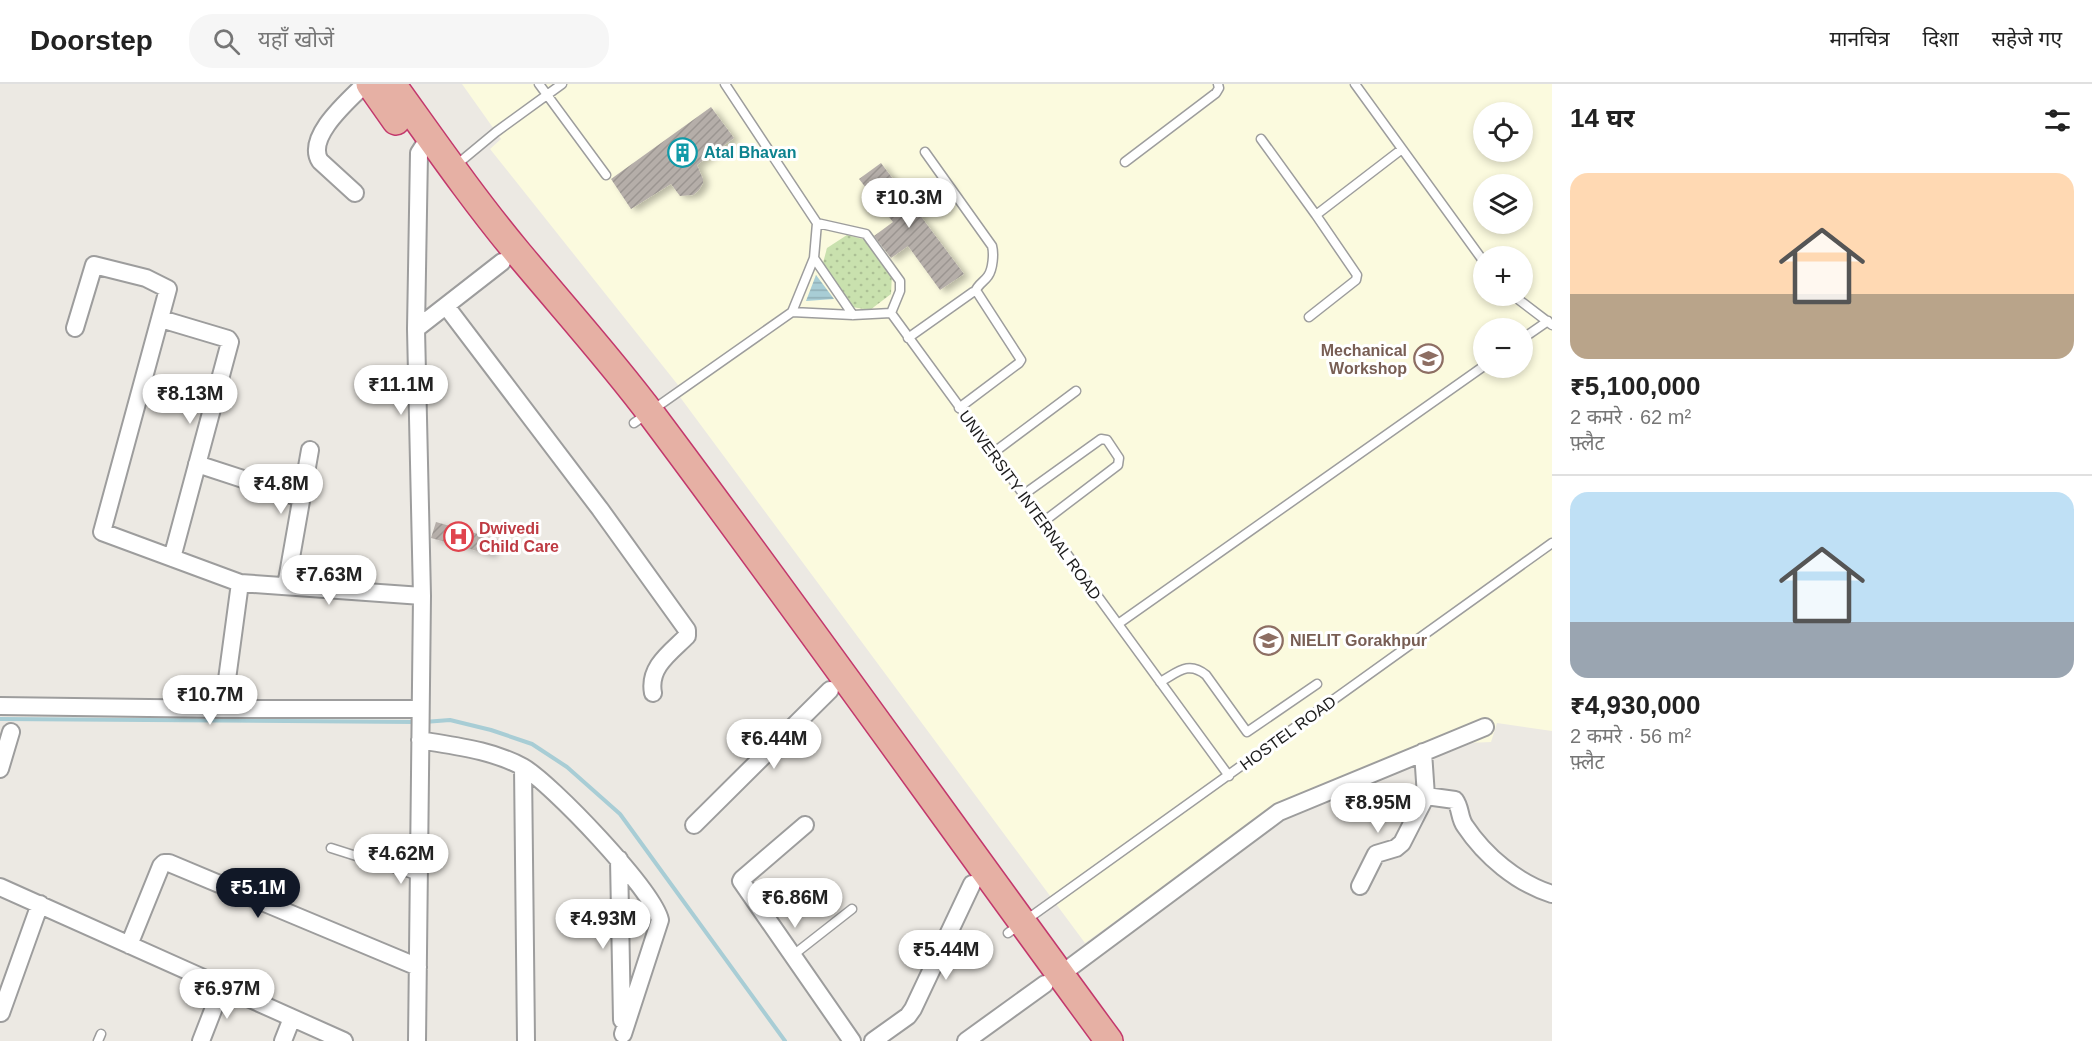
<!DOCTYPE html>
<html lang="hi">
<head>
<meta charset="utf-8">
<style>
	body { margin:0; font-family:Helvetica,"Noto Sans Devanagari",sans-serif; background:#f6f6f6; color:#222; height:100vh; display:flex; flex-direction:column; font-size:22px; white-space:nowrap }
	* { box-sizing:border-box; margin:0 }
	p { font-size:20px; color:#767676 }
	.icon { flex:none; width:33px; height:33px; fill:none; stroke:currentColor; stroke-width:2; stroke-linecap:round; stroke-linejoin:round }
	.map { position:relative; flex:1; overflow:hidden }
	.details { display:flex; flex-direction:column; background:#fff; width:540px }
	.details>* { flex:none }
	.buttons { position:absolute; left:1473px; top:18px; display:grid; gap:12px }
	.buttons a { display:grid; place-items:center; width:60px; height:60px; border-radius:50%; background:#fff; box-shadow:0 3px 9px #0003; font-size:30px }
	.price { position:absolute; translate:-50% -51px; padding:0 14px; border-radius:21px; background:#fff; color:#222; font-size:20px; line-height:39px; filter:drop-shadow(0 2px 3px #0008) }
	.price::after { content:''; position:absolute; left:50%; top:36px; width:18px; height:14px; margin-left:-9px; background:inherit; clip-path:polygon(0 0,100% 0,50% 100%) }
	.price.current { background:#111827; color:#fff }
	ul { padding:0; list-style:none }
	li { display:grid; align-content:center; gap:12px; height:318px; padding:0 18px }
	li+li { border-top:2px solid #e0e0e0 }
	li span { display:grid; place-items:center; height:186px; border-radius:18px; color:#555 }
	li>.icon { margin-inline-start:auto }
	span .icon { width:108px; height:108px; fill:#fffc; stroke-width:1 }
	li b { font-size:26px }
	h2 { display:flex; justify-content:space-between; align-items:center; height:72px; padding:0 18px; font-size:26px }
	header { display:flex; align-items:center; gap:36px; box-sizing:border-box; height:84px; padding:0 30px; background:#fff; border-bottom:2px solid #e0e0e0 }
	header strong { font-size:28px }
	nav { display:flex; gap:33px; margin-inline-start:auto; font-size:21px }
	.search { width:420px; height:54px; background:#f6f6f6; display:flex; align-items:center; gap:15px; box-sizing:border-box; padding:0 21px; border-radius:24px; color:#767676; font-size:22px }
	main { display:flex; flex:1; min-height:0 }
	.map>svg:first-child { display:block }
	.education { fill:#fbfade; fill-rule:evenodd }
	.garden { fill:url(#garden-dots) }
	.water { fill:url(#water-rules) }
	.lines { fill:none; stroke-linecap:round; stroke-linejoin:round }
	.stream { stroke:#a8cdd5; stroke-width:4 }
	.building { fill:url(#building-hatch); filter:url(#shadow) }
	.service-casing { stroke:#9d9d9d; stroke-width:11 }
	.minor-casing { stroke:#9d9d9d; stroke-width:20 }
	.trunk-casing { stroke:#c3386c; stroke-width:30 }
	.service { stroke:#fff; stroke-width:8 }
	.minor { stroke:#fff; stroke-width:16 }
	.trunk { stroke:#e6b0a4; stroke-width:27 }
	.labels { text-anchor:middle; dominant-baseline:central; stroke-width:6; stroke-linejoin:round; paint-order:stroke }
	.culture-label { font-size:16px; font-weight:bold; fill:#0d838f; stroke:#fff; text-anchor:start }
	.education-label { font-size:16px; font-weight:bold; fill:#785e54; stroke:#fff; text-anchor:end }
	.street-label { font-size:16px; fill:#1c1c1c; stroke:#fff }
	.health-label { font-size:16px; font-weight:bold; fill:#be3a42; stroke:#fff; text-anchor:start }
</style>
</head>
<body>
<header>
<strong>Doorstep</strong>
<div class="search"><svg class="icon" aria-label="search" viewBox="0 0 24 24"><circle cx="10" cy="10" r="6"/><path d="M15 15l6 6"/></svg>यहाँ खोजें</div>
<nav><a>मानचित्र</a><a>दिशा</a><a>सहेजे गए</a></nav>
</header>
<main>
<div class="map">
<svg width="1552" height="957" viewBox="0 0 1552 957">
	<defs>
		<pattern id="garden-dots" width="8" height="8" patternUnits="userSpaceOnUse" patternTransform="scale(1.5)"><rect width="8" height="8" fill="#c9e1ae"/><path d="M2 2h.1M6 6h.1" fill="none" stroke="#acc095" stroke-width="1.8" stroke-linecap="round"/></pattern>
		<pattern id="water-rules" width="6" height="5" patternUnits="userSpaceOnUse" patternTransform="scale(1.5)"><rect width="6" height="5" fill="#a8cdd5"/><path d="M0 2.5h6" fill="none" stroke="#90afb6"/></pattern>
		<pattern id="building-hatch" width="6" height="6" patternUnits="userSpaceOnUse" patternTransform="scale(1.5)"><rect width="6" height="6" fill="#b5aea9"/><path d="M-1 1l2-2M0 6l6-6M5 7l2-2" fill="none" stroke="#9b9591"/></pattern>
		<filter id="shadow"><feDropShadow dx="5.5" dy="3" stdDeviation="3" flood-color="#0004"/></filter>
	</defs>
	<rect width="100%" height="100%" fill="#ece9e3"/>
	<path class="education" d="M462,0H1552V647L1497,639L1491,658L1443,660L1283,731L1157,819L1153,810L1085,859L677,309L682,306L490,65L501,55ZM1484,28H1522V68H1484ZM1484,100H1522V140H1484ZM1484,172H1522V212H1484ZM1484,244H1522V284H1484Z"/>
	<path class="garden" d="M847,151L866,156L892,189L891,210L870,226L852,223L823,179L827,164Z"/>
	<path class="water" d="M816,191L834,215L806,217Z"/>
	<g class="lines">
		<path class="stream" d="M0,635L416,638
			M424,638L450,636L491,646L532,660L567,683L620,730L785,957"/>
	</g>
	<path class="building" d="M711,23L734,54L697,81L703,95V99L699,106L693,111L680,112L671,100L631,125L611,95Z
		M881,79L964,190L940,206L908,162L891,174L874,152L893,138L859,95Z
		M436,438L496,455L491,471L431,454Z"/>
	<g class="lines">
		<defs>
			<path id="service" d="M539,0L606,91
				M1355,0L1484,178
				M1261,55L1316,131L1402,65
				M925,68L992,162C994,169 993,185 988,192C984,198 978,200 975,208
				M1125,78L1216,9L1219,4L1218,0
				M455,82L496,48L562,0
				M817,139L866,150L900,197V207L891,229
				M814,174L853,231
				M1514,212L1552,241
				M792,228L853,231L891,229
				M891,229L1229,692
				M1309,233L1356,196L1357,191L1316,131
				M908,254L973,208H977L1021,276L1019,279L959,324
				M1522,255L1548,237
				M634,339L792,228L814,174L817,139L725,0
				M993,369L1076,307
				M1023,411L1101,355L1107,356L1119,374L1118,381L1043,438
				M1118,540L1484,282
				M1160,598C1177,589 1188,576 1206,591L1247,648L1317,600
				M331,764L419,792
				M1008,849L1552,459
				M792,872L852,825
				M98,957L101,950"/>
			<path id="minor" d="M355,109L320,77C305,53 349,16 365,0
				M446,222L600,425L687,546V552C671,568 648,583 653,609
				M161,235L228,255L230,258L172,474
				M75,244L94,181L146,194L168,205L102,448L240,499L223,625
				M416,245L502,178
				M197,380L301,414
				M240,499L422,512
				M286,502L310,366
				M0,622L223,625H420
				M420,656C454,662 492,666 523,683C551,699 653,806 660,836L623,950
				M1423,668L1426,712L1455,716C1461,724 1459,734 1465,742C1485,772 1517,799 1552,810
				M523,683L526,957
				M0,685L11,648
				M694,741L830,606
				M805,741L742,795L741,797L852,957
				M619,775L622,936
				M1360,802L1376,770L1396,764L1402,759L1426,712
				M0,803L344,957
				M129,861L161,782L164,779H169L418,883
				M1060,891L1279,728L1485,643
				M1,929L40,820
				M201,957L222,903
				M283,957L292,934
				M417,957L422,512L416,245L419,69L430,52
				M873,957L908,932L913,925L972,800
				M966,957L1045,900"/>
			<path id="trunk" d="M370,0L396,37
				M392,0C433,57 473,115 518,169C563,223 610,275 652,331C807,538 956,749 1109,957"/>
		</defs>
		<use href="#service" class="service-casing"/>
		<use href="#minor" class="minor-casing"/>
		<use href="#trunk" class="trunk-casing"/>
		<use href="#service" class="service"/>
		<use href="#minor" class="minor"/>
		<use href="#trunk" class="trunk"/>
	</g>
	<defs>
		<symbol id="building-ring" viewBox="-11 -11 22 22"><circle r="9.5" fill="#fff" stroke="#0f9aa8" stroke-width="1.5"/><path d="M-4-6H4V6H1V3H-1V6H-4ZM-2.5-4.3h1.7v1.8h-1.7ZM.8-4.3h1.7v1.8H.8ZM-2.5-1h1.7V.8h-1.7ZM.8-1h1.7V.8H.8Z" fill="#0f9aa8"/></symbol>
		<symbol id="university-ring" viewBox="-11 -11 22 22"><circle r="9.5" fill="#fff" stroke="#8d6e63" stroke-width="1.5"/><path d="M0-5L7-2L0 1L-7-2ZM-4 1L0 2.5L4 1V4Q0 6-4 4Z" fill="#8d6e63"/></symbol>
		<symbol id="hospital-ring" viewBox="-11 -11 22 22"><circle r="9.5" fill="#fff" stroke="#e0444e" stroke-width="1.5"/><path d="M-5-5h3v3.5h4V-5h3V5h-3V1.5h-4V5h-3Z" fill="#e0444e"/></symbol>
	</defs>
	<g fill-rule="evenodd">
		<use href="#building-ring" x="666" y="52" width="33" height="33"/>
		<use href="#university-ring" x="1412" y="258" width="33" height="33"/>
		<use href="#hospital-ring" x="442" y="436" width="33" height="33"/>
		<use href="#university-ring" x="1252" y="540" width="33" height="33"/>
	</g>
	<g class="labels">
		<g class="culture-label">
			<text x="704" y="68">Atal Bhavan</text>
		</g>
		<g class="education-label">
			<text x="1407" y="266">Mechanical<tspan x="1407" dy="18">Workshop</tspan></text>
			<text x="1290" y="556" text-anchor="start">NIELIT Gorakhpur</text>
		</g>
		<g class="street-label">
			<text transform="translate(1030 421) rotate(54)">UNIVERSITY INTERNAL ROAD</text>
			<text transform="translate(1288 649) rotate(-36)">HOSTEL ROAD</text>
		</g>
		<g class="health-label">
			<text x="479" y="444">Dwivedi<tspan x="479" dy="18">Child Care</tspan></text>
		</g>
	</g>
</svg>
<div class="buttons">
<a><svg class="icon" aria-label="locate" viewBox="0 0 24 24"><circle cx="12" cy="12" r="6"/><path d="M12 2v4M12 18v4M2 12h4M18 12h4"/></svg></a>
<a><svg class="icon" aria-label="layers" viewBox="0 0 24 24"><path d="M12 4l9 5-9 5-9-5zM3 14l9 5 9-5"/></svg></a>
<a>+</a>
<a>−</a>
</div>
<b class="price" style="left:909px;top:145px">₹10.3M</b>
<b class="price" style="left:401px;top:332px">₹11.1M</b>
<b class="price" style="left:190px;top:341px">₹8.13M</b>
<b class="price" style="left:281px;top:431px">₹4.8M</b>
<b class="price" style="left:329px;top:522px">₹7.63M</b>
<b class="price" style="left:210px;top:642px">₹10.7M</b>
<b class="price" style="left:774px;top:686px">₹6.44M</b>
<b class="price" style="left:1378px;top:750px">₹8.95M</b>
<b class="price" style="left:401px;top:801px">₹4.62M</b>
<b class="price current" style="left:258px;top:835px">₹5.1M</b>
<b class="price" style="left:795px;top:845px">₹6.86M</b>
<b class="price" style="left:603px;top:866px">₹4.93M</b>
<b class="price" style="left:946px;top:897px">₹5.44M</b>
<b class="price" style="left:227px;top:936px">₹6.97M</b>
</div>
<section class="details">
<h2>14 घर<svg class="icon" aria-label="filters" viewBox="0 0 24 24"><path d="M4 7h16M4 17h16"/><circle cx="9" cy="7" r="2"/><circle cx="15" cy="17" r="2"/></svg></h2>
<ul>
<li><span style="background:linear-gradient(#ffd9b3 65%,#b9a48a 0)"><svg class="icon" aria-label="home" viewBox="0 0 24 24"><path d="M3 11l9-7 9 7M6 9v11h12V9"/></svg></span><div><b>₹5,100,000</b><p>2 कमरे · 62 m²</p><p>फ़्लैट</p></div></li>
<li><span style="background:linear-gradient(#bfe0f5 70%,#9aa5b1 0)"><svg class="icon" aria-label="home" viewBox="0 0 24 24"><path d="M3 11l9-7 9 7M6 9v11h12V9"/></svg></span><div><b>₹4,930,000</b><p>2 कमरे · 56 m²</p><p>फ़्लैट</p></div></li>
</ul>
</section>
</main>
</body>
</html>
